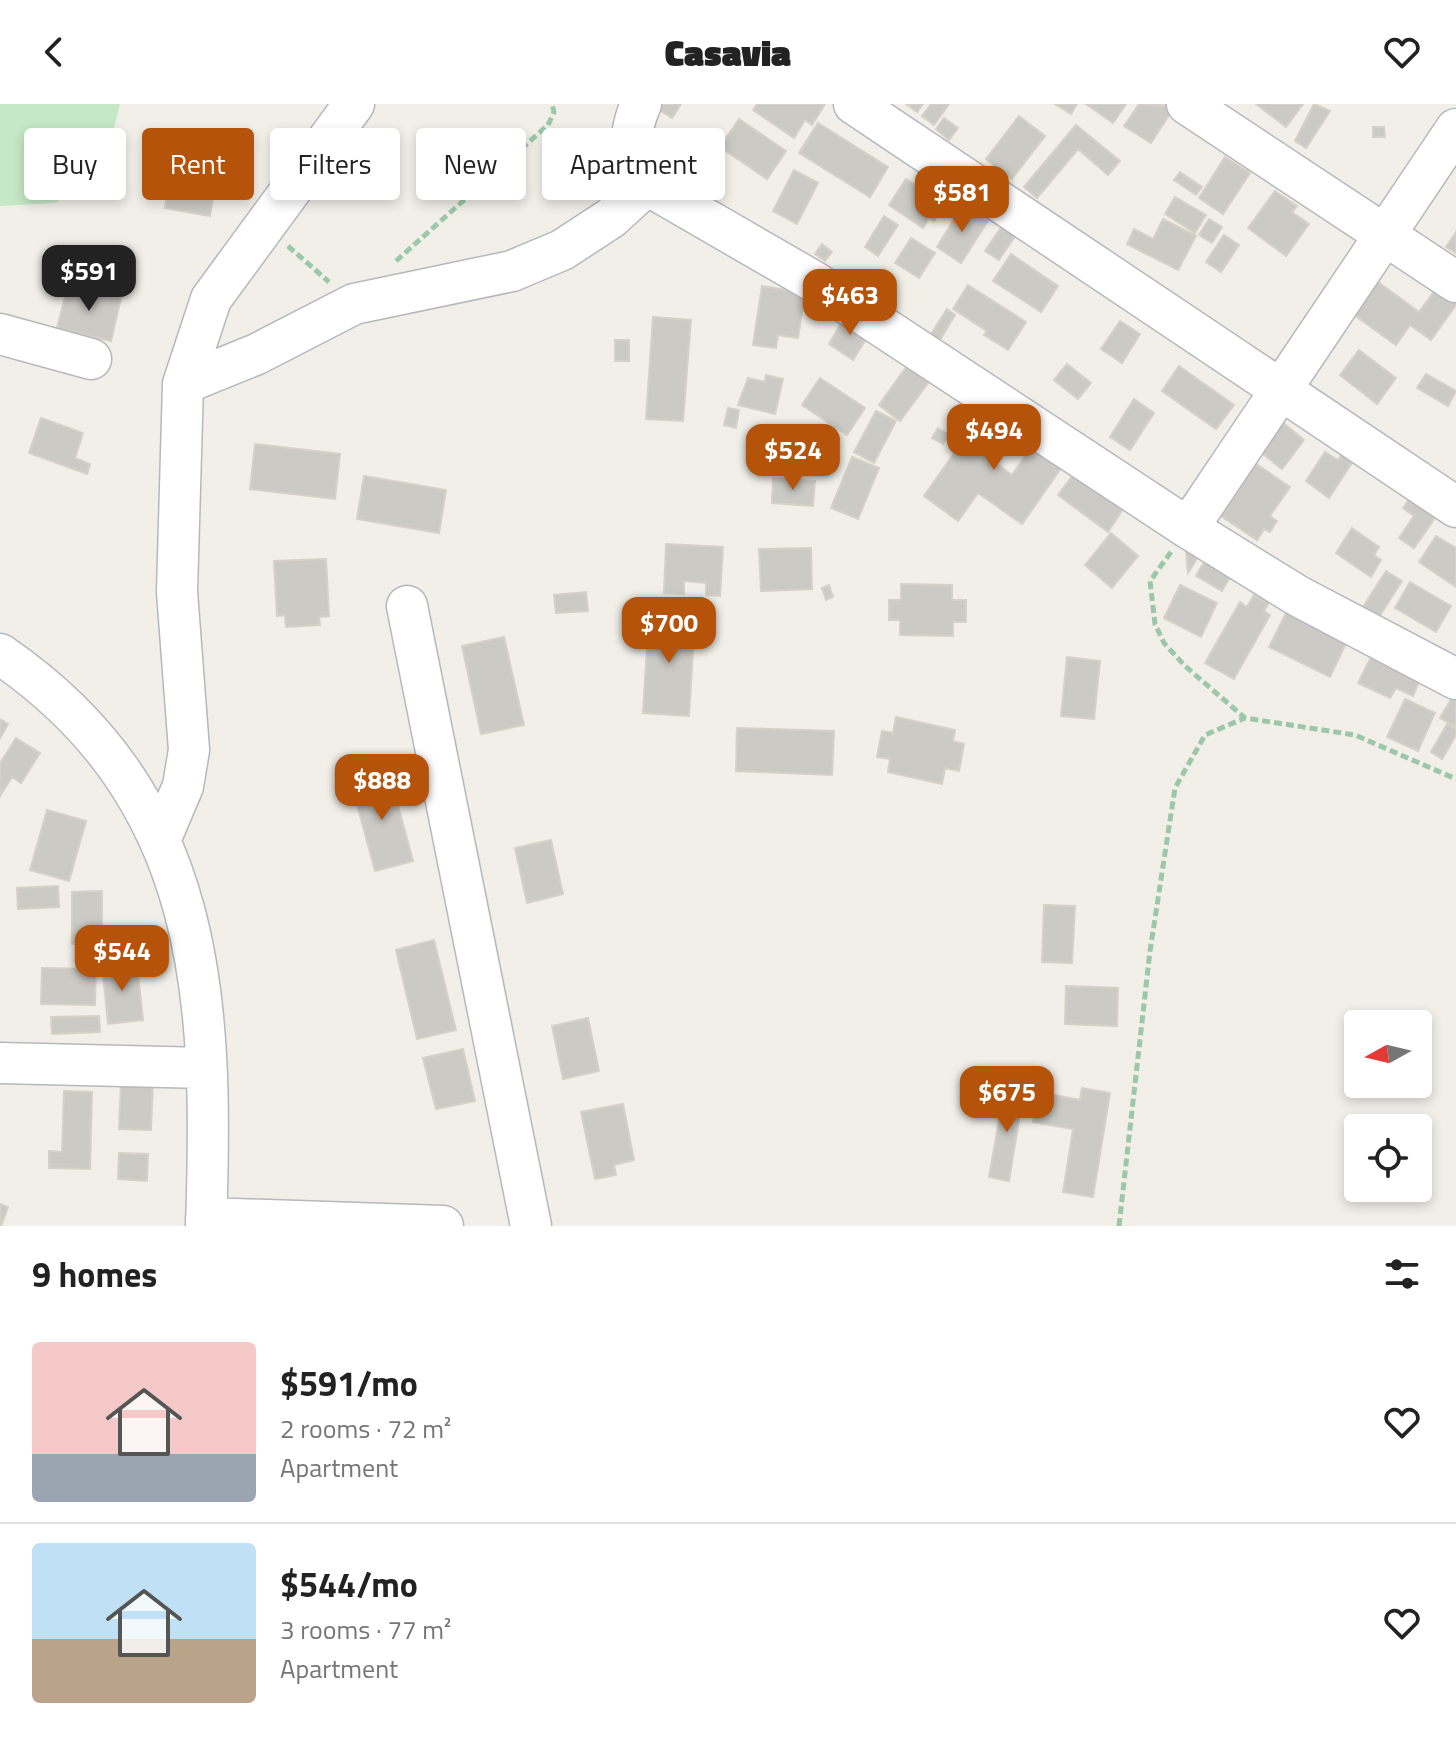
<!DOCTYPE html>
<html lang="en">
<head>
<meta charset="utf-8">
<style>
	body { margin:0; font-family:"Titillium Web",sans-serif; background:#f6f6f6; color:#222; height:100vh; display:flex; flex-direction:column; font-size:30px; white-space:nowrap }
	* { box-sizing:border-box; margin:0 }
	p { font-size:26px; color:#767676 }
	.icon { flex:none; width:44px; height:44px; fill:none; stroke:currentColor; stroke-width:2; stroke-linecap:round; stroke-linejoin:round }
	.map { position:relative; height:1122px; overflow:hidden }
	.side { display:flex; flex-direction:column; background:#fff; flex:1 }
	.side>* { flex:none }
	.banner { position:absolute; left:24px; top:24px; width:800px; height:72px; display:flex; gap:16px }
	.needle { width:52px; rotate:262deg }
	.buttons { position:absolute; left:1344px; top:906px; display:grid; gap:16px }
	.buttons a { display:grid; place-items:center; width:88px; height:88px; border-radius:8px; background:#fff; box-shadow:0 4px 12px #0003; font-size:40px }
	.price { position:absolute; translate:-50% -68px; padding:0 18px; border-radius:16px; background:#b45309; color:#fff; font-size:26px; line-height:52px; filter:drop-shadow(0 2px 4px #0008) }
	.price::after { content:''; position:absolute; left:50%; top:48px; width:24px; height:18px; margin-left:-12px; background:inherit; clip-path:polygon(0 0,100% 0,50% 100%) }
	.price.selected { background:#222; color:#fff }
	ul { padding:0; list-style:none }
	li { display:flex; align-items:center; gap:24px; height:200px; padding:0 32px }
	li+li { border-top:2px solid #e0e0e0 }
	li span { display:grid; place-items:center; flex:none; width:224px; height:160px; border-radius:8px; color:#555 }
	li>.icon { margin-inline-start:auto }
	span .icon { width:96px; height:96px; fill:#fffc; stroke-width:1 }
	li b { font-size:34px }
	h2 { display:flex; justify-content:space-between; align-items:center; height:96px; padding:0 32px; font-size:34px }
	.tag { padding:0 28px; border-radius:8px; background:#fff; box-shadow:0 4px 12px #0003; font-size:28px; line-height:72px }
	.tag.selected { background:#b45309; color:#fff }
	header { display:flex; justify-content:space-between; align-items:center; height:104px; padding:0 32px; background:#fff; font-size:36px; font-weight:800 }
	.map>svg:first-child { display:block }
	.green { fill:#c5e8c5 }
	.building { fill:#cccac5; stroke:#d6d1c6; stroke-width:2 }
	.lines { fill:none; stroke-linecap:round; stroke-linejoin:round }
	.minor-casing { stroke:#b5b8bc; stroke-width:43 }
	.path { stroke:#9cc7a9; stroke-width:5; stroke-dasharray:8 4; stroke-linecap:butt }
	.minor { stroke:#fff; stroke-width:40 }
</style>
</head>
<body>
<header><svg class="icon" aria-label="back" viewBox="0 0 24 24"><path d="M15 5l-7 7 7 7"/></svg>Casavia<svg class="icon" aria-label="heart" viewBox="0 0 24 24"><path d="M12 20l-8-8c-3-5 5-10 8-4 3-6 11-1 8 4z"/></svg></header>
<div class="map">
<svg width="1456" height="1122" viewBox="0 0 1456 1122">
	<rect width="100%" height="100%" fill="#f1efe8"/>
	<path class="green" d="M0,0H120L103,69L55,99L0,102Z"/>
	<path class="building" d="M657,0H681L672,14L655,3Z
		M757,0H825L812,21L805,16L794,34L753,6Z
		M906,0H923L917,8Z
		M931,0H949L934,21L922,12Z
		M1055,0H1077L1071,10Z
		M1086,0H1126L1113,19Z
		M1139,0L1175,2L1151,39L1124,22Z
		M1256,0H1303L1286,23Z
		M1314,0L1330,7L1306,44L1295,37Z
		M1019,12L1045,32L1012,75L986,55Z
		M944,14L958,24L949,36L936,25Z
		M739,15L786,47L767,75L720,43Z
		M818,19L888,63L870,93L799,49Z
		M1076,21L1120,57L1108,71L1078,45L1037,94L1024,83Z
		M1373,23H1384L1385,33H1373Z
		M175,43L220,50L210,112L165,104Z
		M1225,53L1250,69L1223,110L1199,94Z
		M794,66L818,79L797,120L773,107Z
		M1180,68L1202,83L1196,91L1174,76Z
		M906,75L944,100L934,117L929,114L923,124L889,101Z
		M1275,87L1297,102L1292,108L1309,120L1286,152L1248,124Z
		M1175,93L1206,111L1195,129L1165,110Z
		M963,101L988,117L961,159L937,143Z
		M884,112L898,121L878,152L865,143Z
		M1163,115L1196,132L1178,166L1127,140L1134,125L1153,135Z
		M1209,115L1222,123L1212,139L1199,131Z
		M1006,116L1020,125L999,156L985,147Z
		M1456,128V149L1446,143Z
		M1224,131L1239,141L1221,168L1206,158Z
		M911,134L935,149L919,174L895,159Z
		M822,140L832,148L825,157L815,150Z
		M1011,150L1058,182L1041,208L993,177Z
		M1374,175L1419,208L1438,182L1456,194V201L1431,236L1410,221L1396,241L1350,208Z
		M68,181L121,194L111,237L57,224Z
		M968,181L1026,218L1008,246L984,231L987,227L953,205Z
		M762,182L805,189L798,234L778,231L776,244L753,241Z
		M947,205L955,211L940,236L931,230Z
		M846,211L871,227L853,256L829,240Z
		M653,213L691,216L683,317L646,315Z
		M1120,217L1140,230L1122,259L1101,245Z
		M615,236H629V257H615Z
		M1359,246L1396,274L1377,300L1340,271Z
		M912,255L934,271L900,317L879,301Z
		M1067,260L1091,279L1078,295L1054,276Z
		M1179,262L1234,301L1216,325L1162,287Z
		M1426,270L1456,287L1448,302L1417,284Z
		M766,271L783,275L775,310L738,301L748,274L765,278Z
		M820,274L865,304L847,331L802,301Z
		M1134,295L1154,309L1130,346L1110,333Z
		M728,304L739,306L736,324L724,321Z
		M986,304L1019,327L997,360L1012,371L1036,336L1066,357L1022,420L978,389L958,417L924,392Z
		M876,307L896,317L874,359L854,348Z
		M41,314L83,329L75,354L90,360L87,370L29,349Z
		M1281,317L1304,336L1282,365L1258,346Z
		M938,324L949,331L943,340L932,334Z
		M753,328L765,334L761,342L751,337Z
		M255,340L340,350L335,395L250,385Z
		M1344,347L1355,354L1329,394L1306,377L1325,348L1338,356Z
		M852,353L879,364L858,415L831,404Z
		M1256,360L1290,383L1270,412L1277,417L1270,428L1264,425L1257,436L1221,412Z
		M1076,367L1125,402L1108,428L1058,391Z
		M364,372L446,386L439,429L357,415Z
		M773,374L815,377L813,402L772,399Z
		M1413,390L1439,408L1414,444L1399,434L1414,412L1403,404Z
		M1352,424L1379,443L1374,451L1381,456L1371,473L1336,449Z
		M1111,429L1138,452L1112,484L1085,461Z
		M1436,432L1456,444V483L1419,458Z
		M666,440L723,443L720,492L706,491V479L684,477V490L664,489Z
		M811,444L812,485L761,487L759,445Z
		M1186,447L1198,453L1188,469Z
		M1207,453L1233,468L1222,487L1196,472Z
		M326,455L329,512L319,513L320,521L286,523L285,511L277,512L274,457Z
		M1386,467L1402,477L1379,513L1363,503Z
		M1410,478L1451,502L1436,528L1395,504Z
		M901,480L952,481V496H966V518H953V532L900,531V516H889V496H901Z
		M829,481L833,493L826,496L822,484Z
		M1180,481L1217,499L1201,533L1164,514Z
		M586,488L588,507L556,509L554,491Z
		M1254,491L1269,499L1264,507L1270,511L1234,575L1205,559L1240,498L1247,503Z
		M1288,505L1348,535L1330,573L1269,543Z
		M649,510L695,513L689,612L643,609Z
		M504,533L524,621L481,630L462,542Z
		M1376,543L1424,567L1413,592L1396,584L1390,594L1358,579Z
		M1067,553L1100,557L1094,615L1061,612Z
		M1456,587V623L1440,614Z
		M1405,595L1435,609L1418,647L1387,633Z
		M896,613L955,626L953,637L964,640L959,667L945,664L942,680L888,668L890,655L877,653L882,627L893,629Z
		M0,615L8,620L0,634Z
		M1447,620L1456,625V631L1442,655L1431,648Z
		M737,624L834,627L832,671L736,667Z
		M16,634L40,649L21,679L12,673L0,692V659Z
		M389,668L413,757L375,767L351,678Z
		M47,706L86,717L69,777L30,766Z
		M551,736L563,790L527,799L515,744Z
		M58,782L59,803L18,805L17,784Z
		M102,787V840H72V788Z
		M1044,801L1075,802L1072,859L1042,858Z
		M434,836L456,926L417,935L396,846Z
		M133,857L134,869H138L143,916L108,920L102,860Z
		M42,864L96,865L95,901L41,900Z
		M1066,882L1118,884L1117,922L1065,920Z
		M99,912L100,928L52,930L51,913Z
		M588,914L599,967L563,975L552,922Z
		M463,945L475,997L436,1005L423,954Z
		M121,977L153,978L151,1026L119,1025Z
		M1005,982L1024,985L1009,1077L989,1073Z
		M1082,984L1110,989L1093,1093L1063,1088L1073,1025L1033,1018L1038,988L1080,996Z
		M64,987L92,988L90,1065L49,1064V1047L62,1048Z
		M623,1000L634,1056L614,1061L616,1071L595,1075L581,1008Z
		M119,1049L148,1050L147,1077L118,1075Z
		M0,1100L8,1103L1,1122H0Z"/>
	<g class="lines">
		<defs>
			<path id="minor" d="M641,0C629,27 627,57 647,81L813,177L1188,424L1298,492L1456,575
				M854,0L1456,403
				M1187,0L1456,178
				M0,230L91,255
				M183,280L257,250L354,200L512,167L562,146L611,114L647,81
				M1188,424L1456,25
				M407,502L531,1122
				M0,550C207,692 214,894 206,1122
				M161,734L183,682L189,646L177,488L183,280L211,195L354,0
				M0,959L205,964
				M206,1114L443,1122"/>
		</defs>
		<use href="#minor" class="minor-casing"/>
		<path class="path" d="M288,142L329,178
			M396,157L548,21L554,8L552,0
			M1171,448L1150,477L1155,520L1164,539L1185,562L1245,614L1355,631L1456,675
			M1119,1122L1150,847L1175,684L1205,631L1245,614"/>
		<use href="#minor" class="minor"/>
	</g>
</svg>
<div class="buttons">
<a><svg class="needle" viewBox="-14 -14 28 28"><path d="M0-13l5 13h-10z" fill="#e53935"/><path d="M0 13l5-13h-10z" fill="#767676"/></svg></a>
<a><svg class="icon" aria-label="locate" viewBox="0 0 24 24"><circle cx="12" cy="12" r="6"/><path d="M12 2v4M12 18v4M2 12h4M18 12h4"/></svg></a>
</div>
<b class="price" style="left:962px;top:130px">$581</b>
<b class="price selected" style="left:89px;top:209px">$591</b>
<b class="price" style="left:850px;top:233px">$463</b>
<b class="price" style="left:994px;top:368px">$494</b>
<b class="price" style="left:793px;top:388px">$524</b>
<b class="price" style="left:669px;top:561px">$700</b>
<b class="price" style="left:382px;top:718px">$888</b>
<b class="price" style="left:122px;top:889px">$544</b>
<b class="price" style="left:1007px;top:1030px">$675</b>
<div class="banner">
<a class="tag">Buy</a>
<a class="tag selected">Rent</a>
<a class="tag">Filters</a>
<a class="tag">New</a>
<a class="tag">Apartment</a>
</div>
</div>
<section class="side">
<h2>9 homes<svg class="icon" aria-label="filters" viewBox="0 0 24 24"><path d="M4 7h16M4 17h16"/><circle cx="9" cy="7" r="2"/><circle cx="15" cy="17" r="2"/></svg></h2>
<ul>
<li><span style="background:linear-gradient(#f6c9c9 70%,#9aa5b1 0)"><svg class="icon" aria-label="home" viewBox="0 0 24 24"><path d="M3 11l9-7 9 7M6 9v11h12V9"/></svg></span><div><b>$591/mo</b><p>2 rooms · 72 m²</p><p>Apartment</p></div><svg class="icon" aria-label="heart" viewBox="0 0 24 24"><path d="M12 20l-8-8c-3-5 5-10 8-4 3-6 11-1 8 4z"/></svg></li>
<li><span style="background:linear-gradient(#bfe0f5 60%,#b9a48a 0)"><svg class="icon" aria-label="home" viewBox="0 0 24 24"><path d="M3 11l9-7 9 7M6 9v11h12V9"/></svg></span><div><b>$544/mo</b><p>3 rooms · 77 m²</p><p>Apartment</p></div><svg class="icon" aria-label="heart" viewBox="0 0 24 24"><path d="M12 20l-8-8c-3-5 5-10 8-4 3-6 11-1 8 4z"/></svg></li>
</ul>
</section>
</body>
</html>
